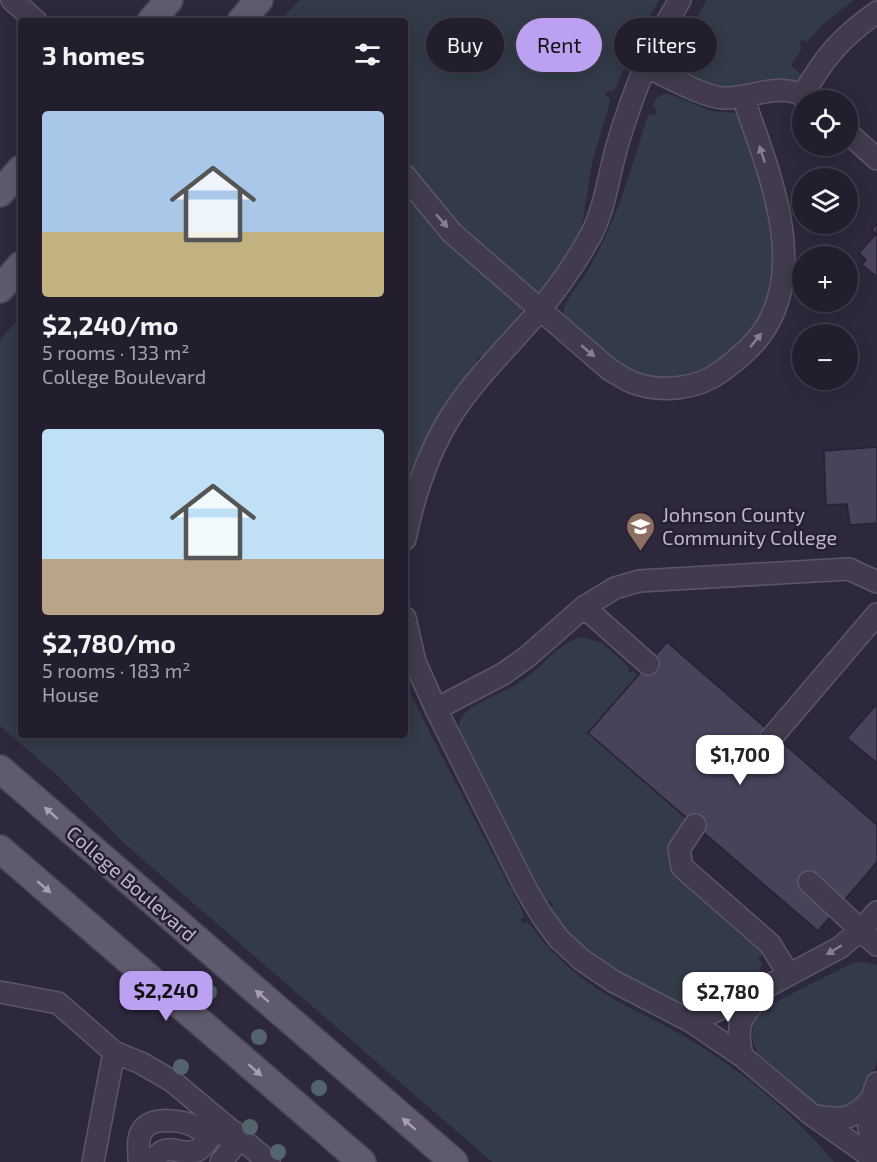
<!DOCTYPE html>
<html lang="en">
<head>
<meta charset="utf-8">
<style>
	body { margin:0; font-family:"Exo 2",sans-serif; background:#2a2736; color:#f1f3f6; height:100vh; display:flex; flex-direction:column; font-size:22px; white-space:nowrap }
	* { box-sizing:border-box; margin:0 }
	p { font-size:20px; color:#a2a2aa }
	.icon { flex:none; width:33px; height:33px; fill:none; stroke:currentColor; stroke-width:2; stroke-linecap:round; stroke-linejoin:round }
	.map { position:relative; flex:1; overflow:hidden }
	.panel { position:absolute; left:18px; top:18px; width:390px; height:720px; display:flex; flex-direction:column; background:#221e2e; border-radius:6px; box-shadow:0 3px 15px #0003,0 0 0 2px #3f3c4a }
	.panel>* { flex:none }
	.banner { position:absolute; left:426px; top:18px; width:360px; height:54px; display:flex; gap:12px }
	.buttons { position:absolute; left:792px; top:90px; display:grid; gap:12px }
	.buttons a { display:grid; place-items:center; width:66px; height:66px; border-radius:50%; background:#221e2e; box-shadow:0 3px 15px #0003,0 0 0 2px #3f3c4a; font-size:30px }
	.price { position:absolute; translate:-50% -51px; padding:0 14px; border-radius:12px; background:#fff; color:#222; font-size:20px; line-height:39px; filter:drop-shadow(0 2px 3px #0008) }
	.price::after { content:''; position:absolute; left:50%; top:36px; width:18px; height:14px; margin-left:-9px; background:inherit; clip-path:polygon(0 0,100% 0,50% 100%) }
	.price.on { background:#bca0f2; color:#111 }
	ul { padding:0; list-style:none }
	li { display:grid; align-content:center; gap:12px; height:318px; padding:0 24px }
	li span { display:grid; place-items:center; height:186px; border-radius:6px; color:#555 }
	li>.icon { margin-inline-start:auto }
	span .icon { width:108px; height:108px; fill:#fffc; stroke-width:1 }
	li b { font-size:26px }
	h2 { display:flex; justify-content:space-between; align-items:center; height:72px; padding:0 24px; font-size:26px }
	.tag { padding:0 21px; border-radius:27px; background:#221e2e; box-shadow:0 3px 15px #0003,0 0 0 2px #3f3c4a; font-size:21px; line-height:54px }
	.tag.on { background:#bca0f2; color:#111 }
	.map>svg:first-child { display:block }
	.green { fill:#333a48 }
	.building { fill:#49425b; stroke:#282234; stroke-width:1.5 }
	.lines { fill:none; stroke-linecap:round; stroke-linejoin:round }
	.minor-casing { stroke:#5c5668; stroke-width:24 }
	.major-casing { stroke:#474253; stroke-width:30 }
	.minor { stroke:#413b4d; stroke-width:21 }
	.major { stroke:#5f5a6d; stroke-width:27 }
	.tree { fill:#53646d }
	.oneway { fill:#858091 }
	.oneway2 { fill:#a6a0b1 }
	.labels { text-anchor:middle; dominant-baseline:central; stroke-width:5; stroke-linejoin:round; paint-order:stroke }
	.poi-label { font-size:20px; fill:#bdb8c8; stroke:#262032; text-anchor:start }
	.street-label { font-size:20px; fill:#bdb8c8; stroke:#262032 }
</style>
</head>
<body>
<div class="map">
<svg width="877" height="1162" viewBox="0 0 877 1162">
	<rect width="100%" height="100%" fill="#2e283d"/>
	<path class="green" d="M300,0H659L638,37L615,89L612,92L607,91L605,96L610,98V102L592,163L581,231L569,252L542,292L535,295L521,288L421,187L405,162V21H279Z
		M707,0H854L824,23L807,42L802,40L799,44L802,48L791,66L802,75L797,85L730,93L680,74L673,68V56Z
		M667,93L711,111L736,113L740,115L750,137L774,233L772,289L757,332L702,375L658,380L623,369L563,316C564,299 578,286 587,272C617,220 630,174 647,117L651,114L655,115L657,110L653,108C653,99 658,96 667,93Z
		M405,192L432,226L519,302L521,308V318L483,358L479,356L476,360L479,364C448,404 421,438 405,487Z
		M21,316V735H405V677L410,693L432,737L523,912L524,918L520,919L523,924L527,922C535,929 540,939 548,947C562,962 578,976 596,988C622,1006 652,1018 680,1034C738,1067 791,1111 834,1162H492L126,845L58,776L0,726V340Z
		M583,637L602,643L627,665L629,669L628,671L630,673L633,671L638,675L588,733L690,822L678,851L764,946L761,957L757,958L762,963L759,973L755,978L695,1009H689C645,987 569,955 550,907L553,905L550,900L547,902L543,899L459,733C458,725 460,718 466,712C480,699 510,691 527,677C543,665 564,639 583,637Z
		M865,962L877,965V1061L867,1093L841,1112L818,1106L757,1052L752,1039L753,1025L760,1012L768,1006L852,963Z"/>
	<path class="building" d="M877,224V277L862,265L866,260L859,253L876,234L872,229Z
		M877,447V523L850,525L847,504L826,505L824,451Z
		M667,642L877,825V862L818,931L588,733Z
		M875,706L877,707V763L847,738Z"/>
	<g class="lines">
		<defs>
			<path id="minor" d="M12,0L36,21
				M645,66C665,75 703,97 723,98C752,99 784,79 809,100
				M803,95C824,57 842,37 877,12
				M848,133L877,159
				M405,176L452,233L610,370C618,374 626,380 634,383C662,393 698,389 722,371C735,361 748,351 759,337C812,269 767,168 743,97
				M405,539C414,495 427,454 451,416C475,378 509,346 538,312C559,287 577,261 592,233C605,207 609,174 617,146C632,95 652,44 680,0
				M584,607L648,664
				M405,618L415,662L436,709L526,889L542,916L559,939L582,960L613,981L692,1022L742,1056L812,1115L877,1161
				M436,709L503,674L527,657L584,607L615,588L639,581L849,569L877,582
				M755,757L877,614
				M695,825L679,849L682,867L770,944L789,975
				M809,882L877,945
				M0,992L58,1003L114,1052L93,1162
				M692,1022L766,987L839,948L860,931L877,912
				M114,1052L141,1063L172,1081L269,1162
				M742,1056C735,1022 741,1018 762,992
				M877,1083C868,1107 864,1130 877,1153
				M815,1116C845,1119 849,1122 871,1100
				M139,1159C139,1150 137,1138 142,1131C152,1115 186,1120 199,1129C203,1132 206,1136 209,1139C206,1142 202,1148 198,1150C179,1159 169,1137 152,1162
				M221,1162L233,1147L234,1132L223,1135"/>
			<path id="major" d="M151,21L169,0
				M241,21L259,0
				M0,193L21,169
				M0,289L21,265
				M0,769L454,1162
				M0,849L362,1162"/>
		</defs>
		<use href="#minor" class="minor-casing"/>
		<use href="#major" class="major-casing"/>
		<use href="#minor" class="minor"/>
		<use href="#major" class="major"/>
	</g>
	<g class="tree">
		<circle cx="209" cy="992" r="8"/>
		<circle cx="259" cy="1037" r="8"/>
		<circle cx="181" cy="1067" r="8"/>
		<circle cx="319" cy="1088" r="8"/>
		<circle cx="250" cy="1127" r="8"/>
		<circle cx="278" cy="1152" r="8"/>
	</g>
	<defs><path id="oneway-solid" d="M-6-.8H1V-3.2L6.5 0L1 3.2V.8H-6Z" transform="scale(1.5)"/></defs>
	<g class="oneway">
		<use href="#oneway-solid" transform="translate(762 154) rotate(-108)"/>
		<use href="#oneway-solid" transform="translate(442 221) rotate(49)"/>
		<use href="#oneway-solid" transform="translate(756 340) rotate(-51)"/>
		<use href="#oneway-solid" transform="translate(588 351) rotate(40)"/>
		<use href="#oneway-solid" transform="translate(834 950) rotate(149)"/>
	</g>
	<g class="oneway2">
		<use href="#oneway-solid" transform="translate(51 813) rotate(-139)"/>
		<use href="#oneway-solid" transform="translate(44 887) rotate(41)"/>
		<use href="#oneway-solid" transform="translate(262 996) rotate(-139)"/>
		<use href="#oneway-solid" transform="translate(255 1070) rotate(41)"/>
		<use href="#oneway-solid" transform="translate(409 1124) rotate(-139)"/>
	</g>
	<defs>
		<symbol id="university-pin" viewBox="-11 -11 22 30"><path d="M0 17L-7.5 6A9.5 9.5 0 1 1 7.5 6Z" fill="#8d6e63" stroke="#262032"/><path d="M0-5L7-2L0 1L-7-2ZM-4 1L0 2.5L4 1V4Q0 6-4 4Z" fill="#fff"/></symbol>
	</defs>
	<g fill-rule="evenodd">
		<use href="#university-pin" x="624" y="510" width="33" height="45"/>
	</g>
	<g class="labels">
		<g class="poi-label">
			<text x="662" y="514">Johnson County<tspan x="662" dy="23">Community College</tspan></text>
		</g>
		<g class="street-label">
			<text transform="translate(132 883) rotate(41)">College Boulevard</text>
		</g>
	</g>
</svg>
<div class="buttons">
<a><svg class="icon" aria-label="locate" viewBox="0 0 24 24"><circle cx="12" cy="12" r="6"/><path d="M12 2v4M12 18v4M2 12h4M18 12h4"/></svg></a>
<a><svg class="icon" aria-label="layers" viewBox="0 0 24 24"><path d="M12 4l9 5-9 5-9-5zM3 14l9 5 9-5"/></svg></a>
<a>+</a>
<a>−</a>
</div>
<b class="price" style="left:740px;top:786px">$1,700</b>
<b class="price on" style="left:166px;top:1022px">$2,240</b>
<b class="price" style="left:728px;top:1023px">$2,780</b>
<div class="banner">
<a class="tag">Buy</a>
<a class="tag on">Rent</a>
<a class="tag">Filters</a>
</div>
<section class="panel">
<h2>3 homes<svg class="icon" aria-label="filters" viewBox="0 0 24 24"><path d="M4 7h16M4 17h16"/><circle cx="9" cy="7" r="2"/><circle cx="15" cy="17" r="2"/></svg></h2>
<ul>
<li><span style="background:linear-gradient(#a9c7e8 65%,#c2b280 0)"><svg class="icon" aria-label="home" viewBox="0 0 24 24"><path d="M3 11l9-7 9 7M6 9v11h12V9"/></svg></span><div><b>$2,240/mo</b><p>5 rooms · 133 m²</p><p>College Boulevard</p></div></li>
<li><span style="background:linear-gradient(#bfe0f5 70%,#b9a48a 0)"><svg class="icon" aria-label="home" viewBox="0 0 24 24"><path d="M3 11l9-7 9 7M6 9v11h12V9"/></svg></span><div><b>$2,780/mo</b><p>5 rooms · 183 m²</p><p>House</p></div></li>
</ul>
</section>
</div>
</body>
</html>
